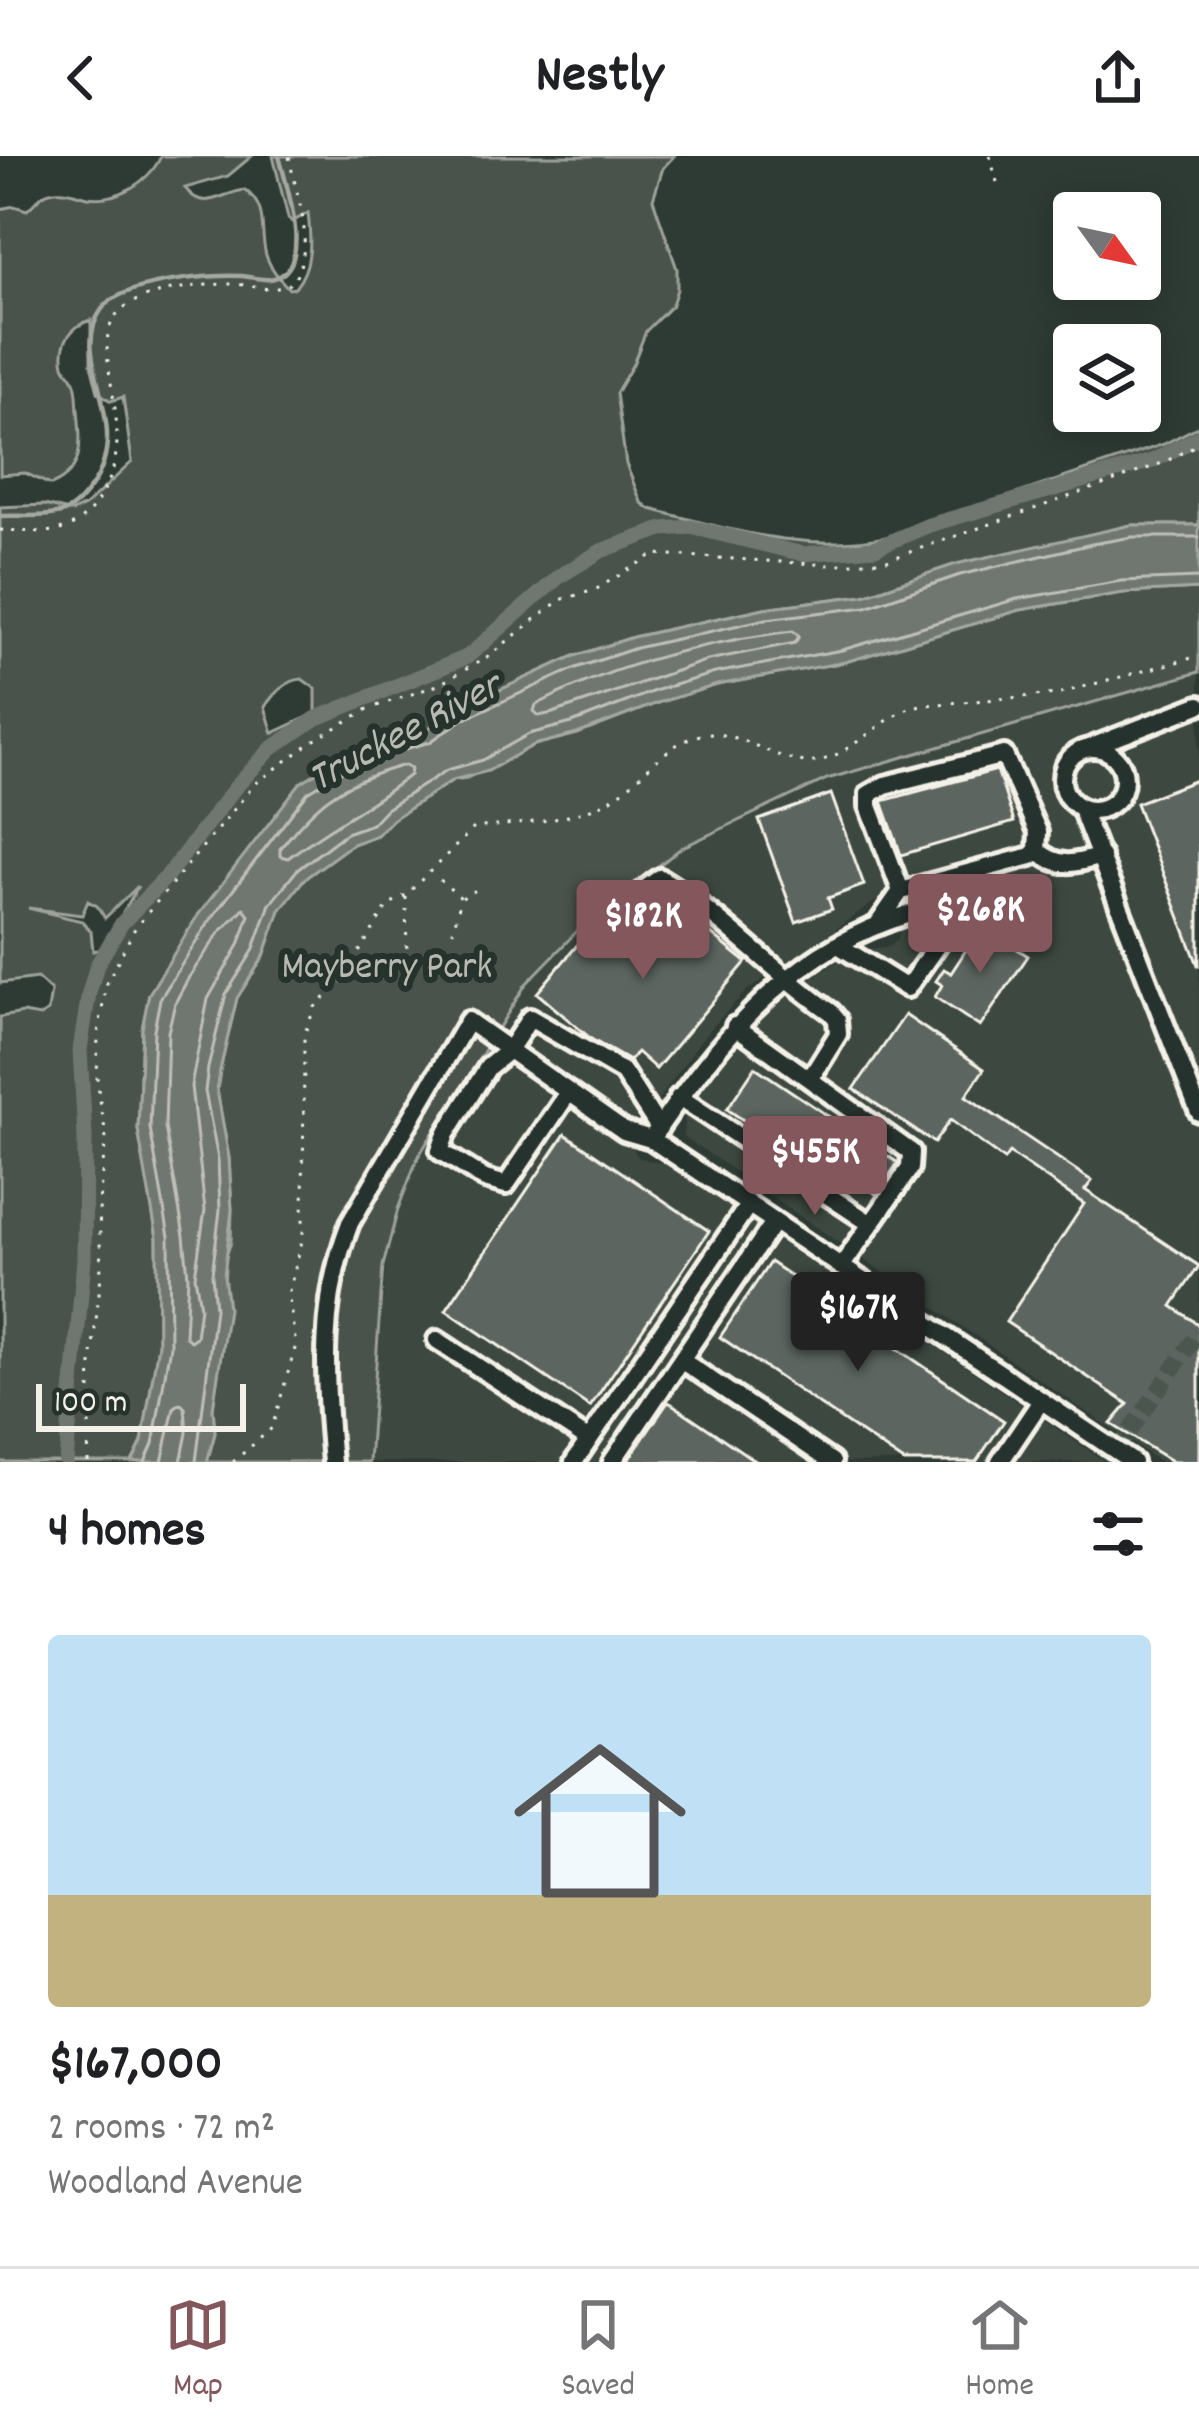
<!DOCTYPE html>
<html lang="en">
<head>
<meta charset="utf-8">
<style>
	body { margin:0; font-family:Dekko,sans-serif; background:#f2f2f2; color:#202124; height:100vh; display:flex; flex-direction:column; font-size:45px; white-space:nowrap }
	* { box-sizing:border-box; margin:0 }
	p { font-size:39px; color:#757577 }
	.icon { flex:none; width:66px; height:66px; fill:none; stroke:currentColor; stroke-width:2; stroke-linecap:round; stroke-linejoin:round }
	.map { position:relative; height:1306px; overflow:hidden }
	.drawer { display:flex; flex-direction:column; background:#fff; flex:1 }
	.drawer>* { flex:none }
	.needle { width:78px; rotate:123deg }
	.controls { position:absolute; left:1053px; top:36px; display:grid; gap:24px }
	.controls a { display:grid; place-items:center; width:108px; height:108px; border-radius:12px; background:#fff; box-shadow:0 6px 30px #0003; font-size:60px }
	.scale { position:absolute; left:36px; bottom:30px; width:210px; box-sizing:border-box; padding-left:12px; border:6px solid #f4f1e8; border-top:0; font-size:33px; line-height:42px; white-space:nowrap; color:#f4f1e8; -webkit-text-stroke:9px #26332d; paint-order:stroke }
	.price { position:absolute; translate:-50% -102px; padding:0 27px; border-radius:12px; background:#84575d; color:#fff; font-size:39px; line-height:78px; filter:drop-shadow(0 3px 6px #0008) }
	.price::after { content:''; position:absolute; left:50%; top:72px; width:36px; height:27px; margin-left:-18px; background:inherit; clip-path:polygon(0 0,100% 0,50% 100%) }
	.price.active { background:#222; color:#fff }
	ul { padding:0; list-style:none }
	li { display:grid; align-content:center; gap:24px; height:636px; padding:0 48px }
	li+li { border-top:3px solid #e0e0e0 }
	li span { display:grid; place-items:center; height:372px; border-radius:12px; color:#555 }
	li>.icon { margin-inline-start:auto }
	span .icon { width:216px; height:216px; fill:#fffc; stroke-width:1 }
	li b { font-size:51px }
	h2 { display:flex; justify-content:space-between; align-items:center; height:144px; padding:0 48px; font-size:51px }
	header { display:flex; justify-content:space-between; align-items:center; height:156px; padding:0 48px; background:#fff; font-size:54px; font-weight:700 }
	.tabs { display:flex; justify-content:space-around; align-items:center; height:168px; border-top:3px solid #e0e0e0; background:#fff; font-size:33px; color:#757577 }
	.tabs a { display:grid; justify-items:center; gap:6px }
	.tabs .active { color:#84575d }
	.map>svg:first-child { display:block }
	.built { fill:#3c4841 }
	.green { fill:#48524c; stroke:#9ea29a; stroke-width:3; fill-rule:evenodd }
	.water { fill:#6f7770; stroke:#a4a8a0; stroke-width:3 }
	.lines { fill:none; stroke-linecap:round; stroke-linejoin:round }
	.shore { stroke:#bfc0b8; stroke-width:3 }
	.stream { stroke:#a4a8a0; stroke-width:4.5 }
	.canal { stroke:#6f7770; stroke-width:15 }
	.building { fill:#5c655e; stroke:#f4f1e8; stroke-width:3 }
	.minor-tunnel { stroke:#4c564f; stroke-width:16; stroke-dasharray:16 8; stroke-linecap:butt }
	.minor-casing { stroke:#f4f1e8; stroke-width:26 }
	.path { stroke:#f4f1e8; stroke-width:3; stroke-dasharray:3 9; stroke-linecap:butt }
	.minor { stroke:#26332d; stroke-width:16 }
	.labels { text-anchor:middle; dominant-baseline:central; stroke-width:12; stroke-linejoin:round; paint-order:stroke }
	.park-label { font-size:39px; fill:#b8b9b1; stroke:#26332d }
	.water-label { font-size:42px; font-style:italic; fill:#b8bab2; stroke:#26332d }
</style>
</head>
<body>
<header><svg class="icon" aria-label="back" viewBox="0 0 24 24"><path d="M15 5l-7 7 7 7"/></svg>Nestly<svg class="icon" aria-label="share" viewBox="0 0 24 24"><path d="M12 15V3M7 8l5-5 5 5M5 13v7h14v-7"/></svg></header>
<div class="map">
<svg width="1199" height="1306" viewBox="0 0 1199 1306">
	<rect width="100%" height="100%" fill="#2e3b34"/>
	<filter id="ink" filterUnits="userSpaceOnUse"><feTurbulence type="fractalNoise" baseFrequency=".00833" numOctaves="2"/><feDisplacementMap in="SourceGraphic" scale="24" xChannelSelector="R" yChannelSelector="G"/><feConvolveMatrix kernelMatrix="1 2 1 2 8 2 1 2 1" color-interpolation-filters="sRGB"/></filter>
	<g filter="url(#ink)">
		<path class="built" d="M1199,516V1306H1160L683,980L685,960L712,920L766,859L808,824L854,795L889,790L897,784L905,766L903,756L890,744L874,746L745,836L703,881L655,949L632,966L493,876L526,828L582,770L681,692L711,676L828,623Z
			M485,889L628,986L639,1002L666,1008L1106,1306H369L388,1086L418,1001Z"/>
		<path class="green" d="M161,0H252L228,20L185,32C204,57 220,37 245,34C269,52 259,74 266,99C270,112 280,123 289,133L295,132C313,110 311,83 308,57L292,66L288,62L273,0H674L663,12L653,43L677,113V133L672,149L646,175L633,208L616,237L626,308L641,346L650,353C733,374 805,398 891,380L1164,288L1199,270V369H1131L905,425L864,439L764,452L633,481L572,501L456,554L426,574L351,596L198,759L149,838L142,873L138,973L157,1082L158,1189L142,1286L132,1306H0V861L23,857L40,860L48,855L51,835L37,822L0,827V351L45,349L72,356L85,350L132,306L123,241L111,245L98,236L91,208V164C71,170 59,187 64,209C66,215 72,219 74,225C78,234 77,245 78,254C81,286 85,315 51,329L25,317L0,319V53L14,50L27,54C35,48 40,38 50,36C63,32 75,38 88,41C117,46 150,25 161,0ZM302,523L316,533V557L273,577L265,551C273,538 287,524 302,523ZM138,730L103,793L93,795L91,775L82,765L28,752L82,759L88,745L97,750L105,762Z
			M1199,433V516L827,623L681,692L582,770L526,828L418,1001L398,1053L383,1110L369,1306H207L215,1277L213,1252L223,1185L225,1103L231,1086L232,1054L229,1002L217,934L220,914L237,842L264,800L280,754L304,723L352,688L377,679L393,663L453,624L467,622L534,589L577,578L660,546L717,529L845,506L1020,454L1123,437Z"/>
		<path class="water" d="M1131,369H1199V433L1123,437L1020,454L845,506L717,529L660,546L577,578L534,589L488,615L453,624L393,663L377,679L352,688L304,723L280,754L264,800L237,842L220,914L217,934L229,1002L232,1054L224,1119L228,1153L213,1252L215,1277L207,1306H132L142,1286L158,1189L157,1082L138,974L142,873L149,838L198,759L300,627L351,596L426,574L456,554L572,501L633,481L764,452L864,439L956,408Z"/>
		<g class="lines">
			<path class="shore" d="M793,475L799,480L795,487L708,504L553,557L539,560L534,555L536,549C615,508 704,486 793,475Z
				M405,609L411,612L410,619C371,650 328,671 288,702L280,700V693C319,642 344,626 405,609Z
				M244,752L249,759L239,789L208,843L191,930L205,1054L195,1120L200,1151L196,1181L190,1185L185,1180L188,1120L184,1080L165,971L168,876L175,847L189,821L220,776Z
				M145,1306L153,1288L170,1190L169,1081L150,972L154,874L160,843L208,767L308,636L356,607L430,586L462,564L576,512L636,492L766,463L866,451L960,419L1092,388L1132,381H1199
				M162,1306L174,1252L180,1247L185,1252L187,1277L181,1306
				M196,1306L215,1153L212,1118L220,1054L218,1003L205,935L208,912L226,838L253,795L270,748L297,714L346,677L372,668L386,653L447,614L483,604L529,578L572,567L657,534L715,517L842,494L1017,443L1121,425L1199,422"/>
			<path class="stream" d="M0,360C20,359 46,362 64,356C76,351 84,340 91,331C137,267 66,202 102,153C121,126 210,118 242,120C251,121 261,124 270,123C317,116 286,29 279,0"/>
			<path class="canal" d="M66,1306L84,1104L85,981L80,894L89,837L97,809L122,767L167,720L234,633L271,593L315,563L467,501L560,420L601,395L662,373L691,371L803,398L875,392L929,369L1152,305L1199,281"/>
		</g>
		<path class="building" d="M997,614L1014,666L901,699L882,645Z
			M1199,623V809H1198L1136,647Z
			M831,638L864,729L828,742L832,753L796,766L759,664Z
			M661,738L746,806L656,913L637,896L629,905L591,883L537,837L584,781L591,787L607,769L622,772Z
			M983,771L1028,800L980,871L935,841L942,829L936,825L944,813L951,817L966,794L960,790L967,778L975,783Z
			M905,859L984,913L966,940L1092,1025L1085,1034L1199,1110L1172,1150L1199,1169V1306H1173L1111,1268L1128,1248L1006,1166L1084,1048L1009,997L1004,1004L950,964L934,987L854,933Z
			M755,911L898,1007L876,1038L827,1005L824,1010L784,984L780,989L727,953Z
			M565,978L709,1075L590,1251L446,1154Z
			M770,1106L1004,1265L976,1306H904L720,1181Z
			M668,1246L672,1248L757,1306H627Z"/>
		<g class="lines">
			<path class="minor-tunnel" d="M1116,1295L1199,1176"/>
			<defs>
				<path id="minor" d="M1089,592L1199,549
					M1062 623a31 31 0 1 1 62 0a31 31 0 1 1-62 0Z
					M1081,652L1199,956
					M1037,694C1058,713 1076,708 1101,700
					M612,758L660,722C721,758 771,815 831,856L837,863L838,878L810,923
					M878,768L901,735L1031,700L1037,694L1038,676L1004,599L885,629L869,638V650L901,735
					M735,870L911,996L910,1012L841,1111
					M569,936L506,1029L485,1023L440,995L446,978L488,911L509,894L530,862L623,916L659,972
					M679,941L871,1068
					M651,983C713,892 782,803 889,765C907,758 934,750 952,756L954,765L907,832L838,789
					M437,1184L589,1284
					M681,1204L832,1306
					M332,1306C324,1224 319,1145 350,1067L468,865L624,975L651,983L1133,1306
					M574,1306L749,1048
					M612,1306L774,1066
					M1000,1306L1041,1245"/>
			</defs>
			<use href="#minor" class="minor-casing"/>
			<path class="path" d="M990,0L997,26
				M0,374C49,376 76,384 103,336C141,272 86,195 117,158C137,134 202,128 232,128C256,128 272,140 294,125C316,81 297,45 289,0
				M440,724L461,742L453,775
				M406,741L407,800
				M462,742L476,734
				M88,1306L91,1208L101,1120L99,1046L106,980L97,926L98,877L107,826L135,772L255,628L313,585L368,553L438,529L486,502L560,444L595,434L654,398L831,409L887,404L1120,323L1165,306L1199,287
				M233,1306L272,1272L296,1189L288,1139L303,1081L304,879L315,851L339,829L388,749L406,739L474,672C518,667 568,667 608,645C637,629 656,597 688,583C732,564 768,606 811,606C844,605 881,562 914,550L1057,538L1199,500"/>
			<use href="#minor" class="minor"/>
		</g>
	</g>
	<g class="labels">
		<g class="park-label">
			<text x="387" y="813">Mayberry Park</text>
		</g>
		<g class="water-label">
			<text transform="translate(406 579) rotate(-28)">Truckee River</text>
		</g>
	</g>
</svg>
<div class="controls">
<a><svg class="needle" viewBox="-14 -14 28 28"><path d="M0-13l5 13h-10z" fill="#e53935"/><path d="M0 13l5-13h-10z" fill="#757577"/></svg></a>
<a><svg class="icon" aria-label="layers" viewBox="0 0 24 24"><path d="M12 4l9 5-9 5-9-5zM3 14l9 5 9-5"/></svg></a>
</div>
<div class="scale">100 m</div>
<b class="price" style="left:980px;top:820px">$268K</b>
<b class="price" style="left:643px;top:826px">$182K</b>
<b class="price" style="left:815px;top:1062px">$455K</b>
<b class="price active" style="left:858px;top:1218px">$167K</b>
</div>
<section class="drawer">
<h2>4 homes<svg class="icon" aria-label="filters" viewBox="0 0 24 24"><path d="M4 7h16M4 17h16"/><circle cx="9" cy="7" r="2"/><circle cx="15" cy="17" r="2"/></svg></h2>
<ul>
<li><span style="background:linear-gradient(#bfe0f5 70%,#c2b280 0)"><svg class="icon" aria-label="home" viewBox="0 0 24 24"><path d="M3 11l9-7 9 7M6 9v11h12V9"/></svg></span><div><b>$167,000</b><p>2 rooms · 72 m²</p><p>Woodland Avenue</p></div></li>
</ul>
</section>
<nav class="tabs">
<a class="active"><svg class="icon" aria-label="map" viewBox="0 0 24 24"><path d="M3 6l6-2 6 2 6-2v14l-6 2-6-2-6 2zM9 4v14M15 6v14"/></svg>Map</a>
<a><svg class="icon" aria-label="saved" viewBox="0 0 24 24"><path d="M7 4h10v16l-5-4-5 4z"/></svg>Saved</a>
<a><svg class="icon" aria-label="home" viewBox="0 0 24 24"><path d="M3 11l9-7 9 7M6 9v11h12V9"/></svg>Home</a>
</nav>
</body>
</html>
